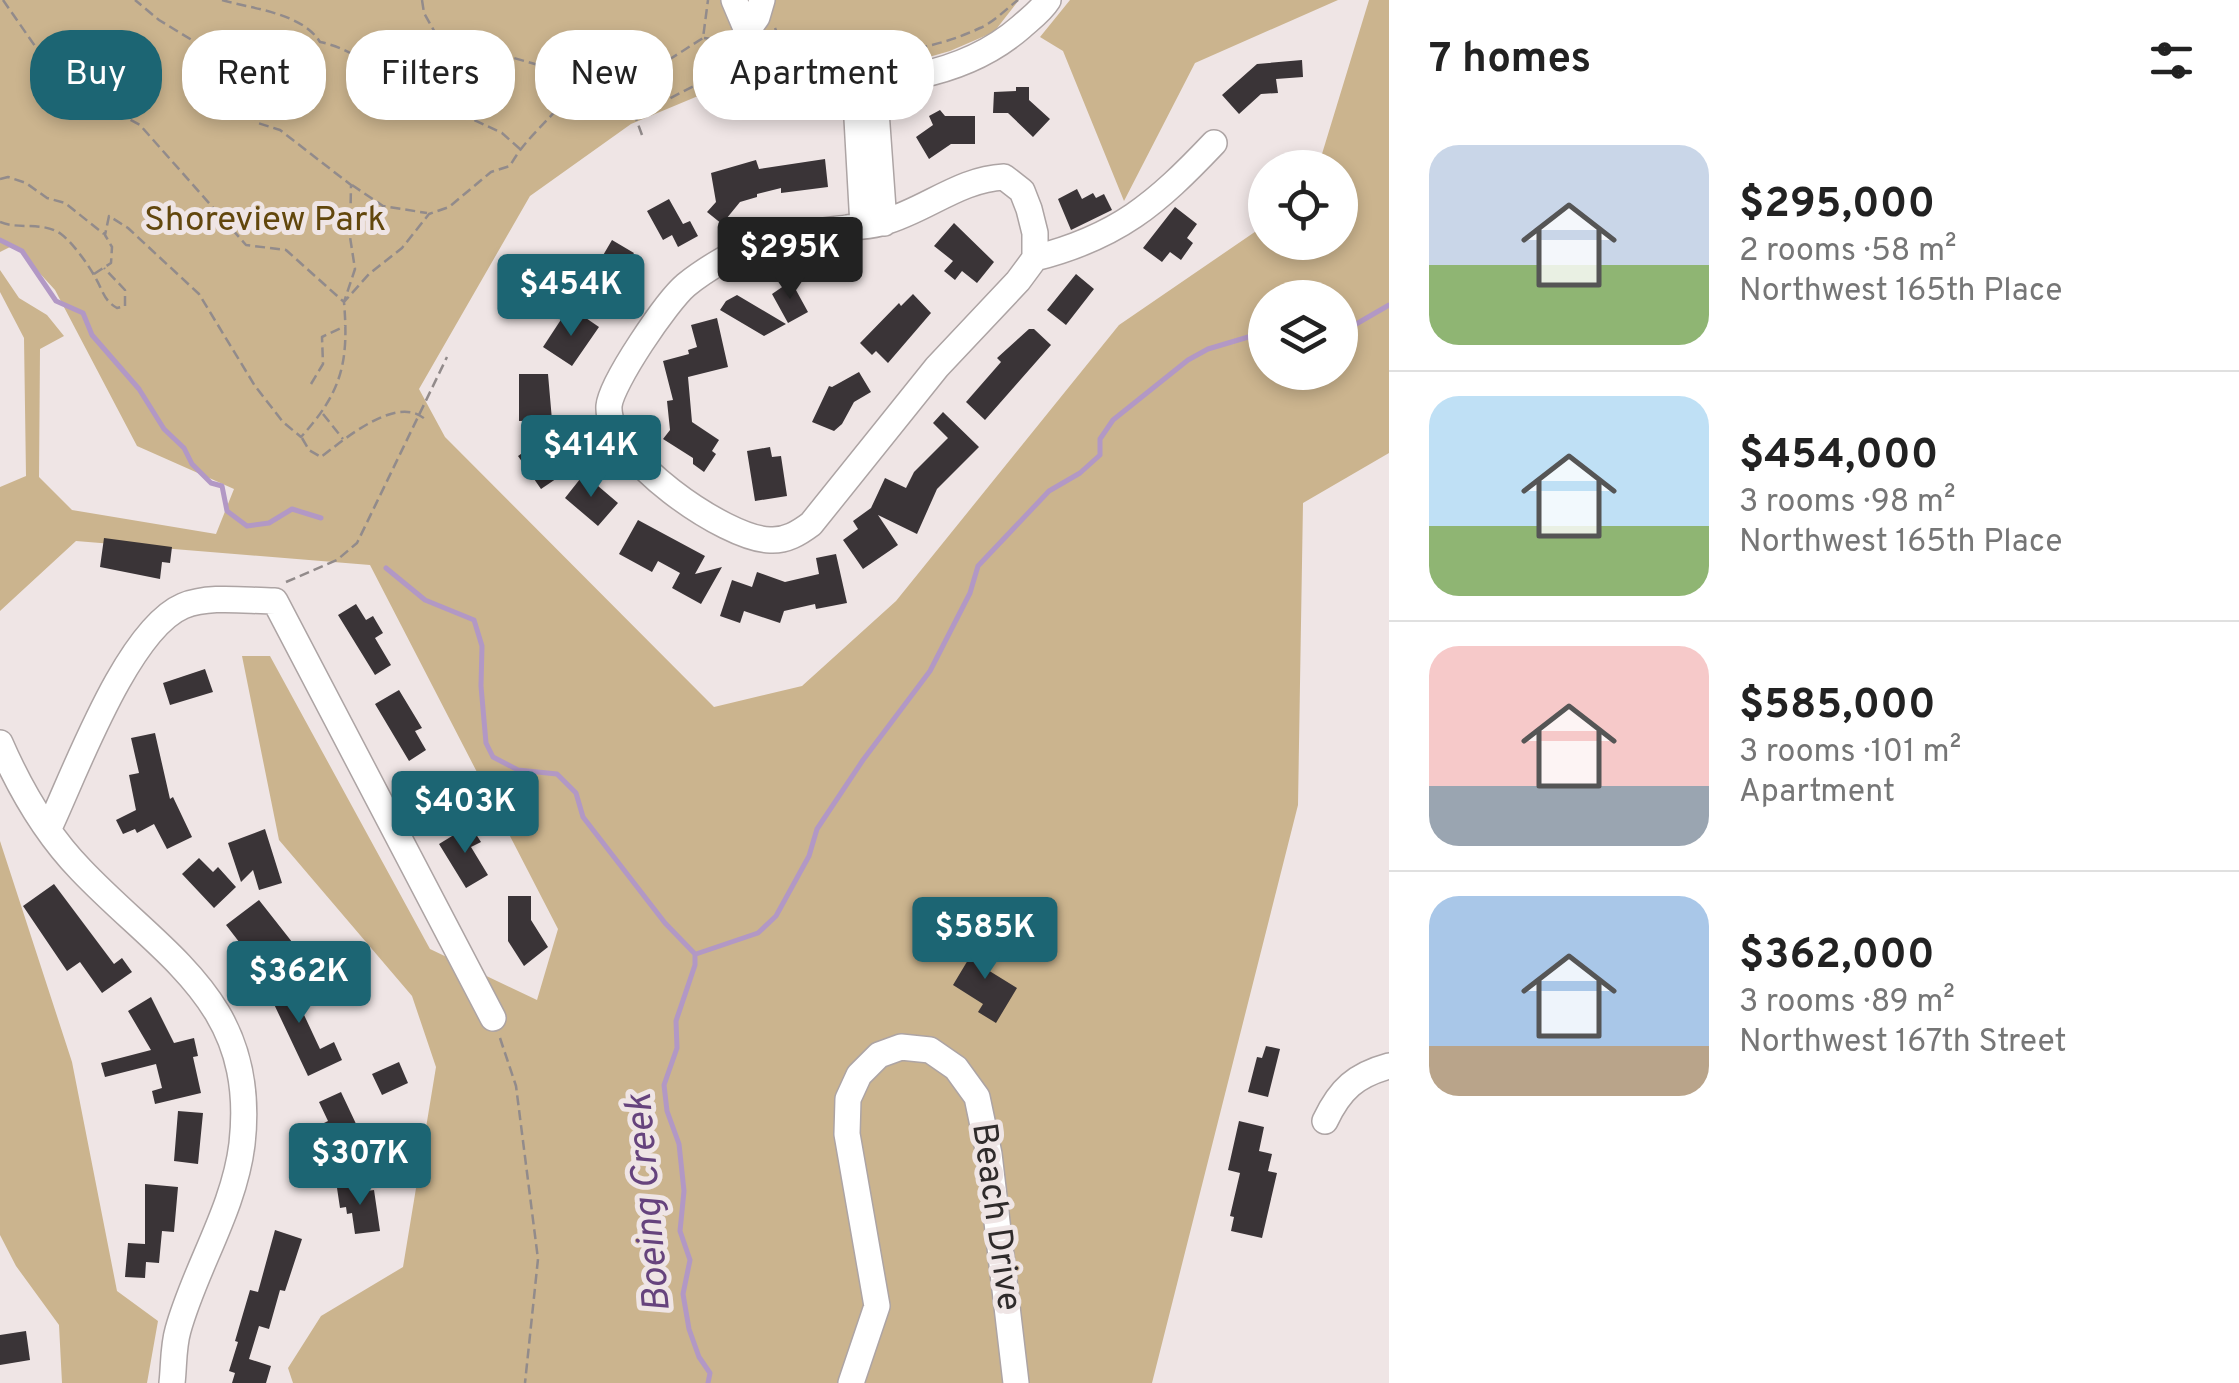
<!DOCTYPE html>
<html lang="en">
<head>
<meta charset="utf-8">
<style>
	body { margin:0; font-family:Overpass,sans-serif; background:#f2f2f2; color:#222; height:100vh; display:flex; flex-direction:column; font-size:38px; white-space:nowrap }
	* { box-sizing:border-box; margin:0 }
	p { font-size:32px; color:#767676 }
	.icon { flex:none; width:55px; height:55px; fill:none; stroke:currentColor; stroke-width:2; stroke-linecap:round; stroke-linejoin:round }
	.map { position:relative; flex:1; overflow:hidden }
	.side { display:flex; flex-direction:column; background:#fff; width:850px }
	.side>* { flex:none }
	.top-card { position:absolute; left:30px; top:30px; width:950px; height:90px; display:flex; gap:20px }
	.buttons { position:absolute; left:1248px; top:150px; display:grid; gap:20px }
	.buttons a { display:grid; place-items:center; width:110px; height:110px; border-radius:50%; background:#fff; box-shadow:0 5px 15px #0003; font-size:50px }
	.price { position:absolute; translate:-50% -85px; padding:0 22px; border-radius:10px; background:#1c6573; color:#fff; font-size:32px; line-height:65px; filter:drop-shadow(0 2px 5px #0008) }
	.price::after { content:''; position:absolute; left:50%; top:60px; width:30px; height:22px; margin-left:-15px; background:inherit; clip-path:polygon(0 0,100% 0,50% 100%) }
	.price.selected { background:#222; color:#fff }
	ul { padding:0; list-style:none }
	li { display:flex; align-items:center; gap:30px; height:250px; padding:0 40px }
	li+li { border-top:2px solid #e0e0e0 }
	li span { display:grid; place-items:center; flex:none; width:280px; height:200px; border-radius:30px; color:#555 }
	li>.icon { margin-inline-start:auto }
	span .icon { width:120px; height:120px; fill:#fffc; stroke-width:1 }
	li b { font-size:42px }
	h2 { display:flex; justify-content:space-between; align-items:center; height:120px; padding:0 40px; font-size:42px }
	.pill { padding:0 35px; border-radius:40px; background:#fff; box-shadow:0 5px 15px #0003; font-size:35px; line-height:90px }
	.pill.selected { background:#1c6573; color:#fff }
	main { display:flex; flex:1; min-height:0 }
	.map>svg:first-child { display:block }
	.green { fill:#cbb48e; fill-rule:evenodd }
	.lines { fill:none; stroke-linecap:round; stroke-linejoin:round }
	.stream { stroke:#b298c5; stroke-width:5 }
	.building { fill:#3a3437 }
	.minor-casing { stroke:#ada4a4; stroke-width:28 }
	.path { stroke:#928b8b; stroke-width:2.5; stroke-dasharray:10 5; stroke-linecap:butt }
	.minor { stroke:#fff; stroke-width:25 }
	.labels { text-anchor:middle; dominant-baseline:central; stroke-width:10; stroke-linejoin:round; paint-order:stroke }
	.park-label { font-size:35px; fill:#62470d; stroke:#efe5e5 }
	.street-label { font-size:35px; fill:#2f2b2b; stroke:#efe5e5 }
	.water-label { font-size:38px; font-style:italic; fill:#66437d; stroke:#efe5e5 }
</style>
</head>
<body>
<main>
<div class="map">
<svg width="1389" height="1383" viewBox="0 0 1389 1383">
	<rect width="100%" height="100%" fill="#efe5e5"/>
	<path class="green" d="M0,0H1019L994,32L950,51L866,75L746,76L631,124L530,196L419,389L445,437L714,707L802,686L896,601L1119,325L1265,225V242H1340V168L1318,167L1369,0H1389V453L1303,503L1298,805L1152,1383H293L288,1368L321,1316L403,1267L436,1067L412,996L279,840L242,656H270L430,949L537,1000L558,929L370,565L76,541L0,611V487L26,476L24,338L0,292V270L19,298L47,315L64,336L40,349L39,477L72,510L216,534L234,489L137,446L55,290L14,245L0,252ZM1265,298H1340V372H1265Z
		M1070,0H1338L1195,63L1124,201L1063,51L1040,37Z
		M0,841L72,1062L117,1291L158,1321L147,1383H62L59,1325L16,1266L0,1235Z"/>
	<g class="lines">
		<path class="stream" d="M0,240L22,251L56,301L83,313L92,335L139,389L164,429L184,448L192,464L211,483L222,486L227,511L247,526L269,523L292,509L321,518
			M1340,328L1351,327L1389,305
			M386,568L425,600L474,620L482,646L481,686L486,743L493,757L518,770L557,774L576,793L583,817L665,923L695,954V965L676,1021L677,1048L664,1085L667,1111L679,1144L684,1191L680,1231L690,1260L683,1294L689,1329L699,1357L710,1373L708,1383
			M696,954L758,933L776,916L809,856L817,829L863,760L930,671L970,593L978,566L1049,491L1080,473L1100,455V439L1113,420L1188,360L1208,349L1265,332"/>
	</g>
	<path class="building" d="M1302,60L1303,77L1276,79L1278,93L1261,94L1239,114L1222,95L1257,64Z
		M1016,87H1029V100L1050,119L1033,137L1008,113H993L994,92L1016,91Z
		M940,110L945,116H975V144H951L929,159L916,137L933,125L929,116Z
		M825,159L828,187L781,193V188L757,194V197L740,202L722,224L707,212L716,202L711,173L756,160L759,169Z
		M1077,189L1082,199L1093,193L1096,198L1104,194L1112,210L1071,230L1058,199Z
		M669,199L683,224L690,221L698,236L678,247L672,235L663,240L647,211Z
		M1175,207L1197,224L1187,238L1193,243L1181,260L1170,252L1162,262L1143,248Z
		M954,223L994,262L977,283L962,271L955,280L944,271L953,261L934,246Z
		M612,240L634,253L609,294L588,281Z
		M1076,274L1094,289L1066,325L1047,310Z
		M791,281L808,312L788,323L772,294Z
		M913,294L931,313L888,363L876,351L872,355L860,343L899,303L901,306Z
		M737,295L786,324L764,336L720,310L726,301Z
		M564,315L578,324L583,316L599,327L572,366L543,347Z
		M717,318L728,367L688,377L692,422L719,440L712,451L716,454L704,472L693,464V458L663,439L670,430L667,401L673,400L663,361L689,354L688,350L697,347L691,325Z
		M1029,329H1034L1051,345L985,420L966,402L1001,362L997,358Z
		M859,372L871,392L854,402L842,424L834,431L812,422L829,386L832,387Z
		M519,374H548L552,420L519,421Z
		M943,412L979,447L937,489L917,534L878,515L898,545L863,569L843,540L858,529L853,521L871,508L885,478L906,488L914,472L948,438L933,423Z
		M540,441L546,451L551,448V455L562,447L575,466L541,489L518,456Z
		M770,447L772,457L781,456L787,496L755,501L747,451Z
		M584,474L618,503L598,526L565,498Z
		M638,520L705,556L695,574L722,567L701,604L672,588L680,573L658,561L652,572L619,554Z
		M104,538L172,547L170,563L162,562L160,579L100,567Z
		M836,554L847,603L816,609L815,604L784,611L780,623L744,611L740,623L720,616L732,580L752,587L757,572L785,582L819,574L816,558Z
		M356,604L366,620L373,616L383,633L375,638L391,665L375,675L338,615Z
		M205,669L213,692L170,705L163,683Z
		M399,690L422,728L415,731L426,750L409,761L375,704Z
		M155,733L170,799L173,797L192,837L167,849L154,824L137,833L135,829L123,834L116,820L136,810L129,775L139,773L131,738Z
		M470,825L481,842L471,847L488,875L466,888L439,844Z
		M265,829L282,883L259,890L253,870L241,882L228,843Z
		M199,858L213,872L218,867L236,887L214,908L182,874Z
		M54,884L114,964L122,958L132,972L102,993L80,962L67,971L23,906Z
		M508,896H531V920L548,947L524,966L508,941Z
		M259,900L296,947L280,958L272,945L253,960L226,925Z
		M983,935L997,943L983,967L1017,988L996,1023L978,1012L983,1004L953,985Z
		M283,970L320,1049L334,1042L342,1060L308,1076L264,983V978Z
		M151,997L174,1043L194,1038L198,1056L193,1057L201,1093L155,1104L152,1091L162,1088L156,1064L105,1077L101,1063L151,1050L128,1011Z
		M1266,1046L1280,1049L1268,1097L1248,1092L1257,1057L1262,1058Z
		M399,1062L408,1083L382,1095L372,1074Z
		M341,1092L366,1145L344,1154L336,1136L330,1138L324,1123L328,1121L319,1102Z
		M178,1111L203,1113L198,1164L174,1161Z
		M1239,1121L1264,1127L1259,1151L1272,1154L1268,1171L1277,1173L1262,1238L1231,1231L1234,1217L1230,1216L1240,1173L1228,1170Z
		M145,1184L178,1187L174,1232L162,1231L159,1263L146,1262L145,1278L125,1277L128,1243L145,1244Z
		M357,1185L358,1192L374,1190L380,1231L355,1234L352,1213L347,1214L346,1207L340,1208L337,1188Z
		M275,1230L302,1239L285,1291L280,1290L269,1329L259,1326L249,1359L271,1366L266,1383H232L235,1373L229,1371L238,1342L235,1341L250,1290L258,1292Z
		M26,1331L30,1360L0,1365V1335Z"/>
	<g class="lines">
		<defs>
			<path id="minor" d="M734,0L771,87C858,83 951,88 1021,27C1031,18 1041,11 1048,0
				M747,31L757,17L762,0
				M855,83L863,226
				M874,83L884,223
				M1004,177L1022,191L1029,209L1035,233V258L1018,281L937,367L811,524C799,533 786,541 770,540C725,539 606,456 609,406C611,383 667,301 686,285C697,276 711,267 723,260C762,237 803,234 847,228C859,226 873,226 884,222C926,210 960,179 1004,177Z
				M1035,258C1118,237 1156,204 1214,143
				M0,743C20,789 46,834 81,870C165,958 258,1002 242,1144C234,1210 195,1268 178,1330C173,1347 174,1366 172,1383
				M49,828C75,773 127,630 183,606C210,595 246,601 275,601L493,1018
				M1325,1121C1340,1089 1356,1075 1389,1066
				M851,1383L877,1306L847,1134L848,1099L859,1075L879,1055L901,1047L930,1050L956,1068L977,1097L989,1154L1016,1383"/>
		</defs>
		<use href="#minor" class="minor-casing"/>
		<path class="path" d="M3,0L60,82L140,125L246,245L286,250L344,302L355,269L350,237L351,185L280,130L258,123L229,74L200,45L159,20L135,0
			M222,0C253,9 302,13 320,42C340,46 367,59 378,76L438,95L472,119L502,133L520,149
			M422,0L424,13L437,36L608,85L631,84L703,38L708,0
			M775,28L789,61C853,57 921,56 980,28C994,22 1006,9 1018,0
			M704,38L726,41
			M642,135L635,116L702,82L743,70
			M0,179L8,177L26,183L47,198L65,203L104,234
			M352,185L383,206L427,213
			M0,222C19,230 43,221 61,234C72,242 88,264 95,277C103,290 103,300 117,308L125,306V290L104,268
			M94,274L111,263L112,247L105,235L109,216L128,228L199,294L255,386L283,422L301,437C342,392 349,362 344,302L369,274L402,248L429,214L449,207L491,172L510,166C528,132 563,112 579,77
			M311,384L323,364L322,337L345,326
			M323,414L343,439
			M302,438L309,450L321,457C345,439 399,392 427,421
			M286,582L337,560L357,543L447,357
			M500,1038L516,1086L538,1259L525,1383"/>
		<use href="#minor" class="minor"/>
	</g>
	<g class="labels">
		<g class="park-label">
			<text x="265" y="221">Shoreview Park</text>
		</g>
		<g class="street-label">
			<text transform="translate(995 1217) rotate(82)">Beach Drive</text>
		</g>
		<g class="water-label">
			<text transform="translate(650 1203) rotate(-95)">Boeing Creek</text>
		</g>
	</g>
</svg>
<div class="buttons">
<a><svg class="icon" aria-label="locate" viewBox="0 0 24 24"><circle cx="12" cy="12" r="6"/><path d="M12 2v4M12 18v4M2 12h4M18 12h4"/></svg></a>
<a><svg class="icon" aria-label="layers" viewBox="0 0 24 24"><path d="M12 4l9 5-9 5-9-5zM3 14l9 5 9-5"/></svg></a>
</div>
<b class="price selected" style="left:790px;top:302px">$295K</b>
<b class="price" style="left:571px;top:339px">$454K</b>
<b class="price" style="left:591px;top:500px">$414K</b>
<b class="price" style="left:465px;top:856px">$403K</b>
<b class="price" style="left:985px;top:982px">$585K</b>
<b class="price" style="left:299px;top:1026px">$362K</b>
<b class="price" style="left:360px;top:1208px">$307K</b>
<div class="top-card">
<a class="pill selected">Buy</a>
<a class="pill">Rent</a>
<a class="pill">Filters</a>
<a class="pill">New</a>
<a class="pill">Apartment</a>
</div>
</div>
<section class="side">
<h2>7 homes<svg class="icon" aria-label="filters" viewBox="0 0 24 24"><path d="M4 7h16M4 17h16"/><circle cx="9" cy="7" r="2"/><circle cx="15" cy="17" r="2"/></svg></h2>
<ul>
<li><span style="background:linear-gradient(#c9d6e8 60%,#8fb573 0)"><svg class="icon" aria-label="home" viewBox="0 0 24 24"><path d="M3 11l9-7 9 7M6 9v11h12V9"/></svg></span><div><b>$295,000</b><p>2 rooms · 58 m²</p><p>Northwest 165th Place</p></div></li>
<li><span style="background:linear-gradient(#bfe0f5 65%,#8fb573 0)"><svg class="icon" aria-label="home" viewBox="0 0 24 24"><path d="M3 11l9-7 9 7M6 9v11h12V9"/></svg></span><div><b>$454,000</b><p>3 rooms · 98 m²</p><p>Northwest 165th Place</p></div></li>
<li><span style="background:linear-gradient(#f6c9c9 70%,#9aa5b1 0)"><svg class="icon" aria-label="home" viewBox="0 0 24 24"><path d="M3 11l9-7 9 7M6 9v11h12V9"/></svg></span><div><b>$585,000</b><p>3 rooms · 101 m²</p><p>Apartment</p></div></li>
<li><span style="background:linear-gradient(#a9c7e8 75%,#b9a48a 0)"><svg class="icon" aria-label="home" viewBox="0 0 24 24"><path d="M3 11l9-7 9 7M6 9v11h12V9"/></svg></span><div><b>$362,000</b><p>3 rooms · 89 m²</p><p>Northwest 167th Street</p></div></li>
</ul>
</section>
</main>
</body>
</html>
